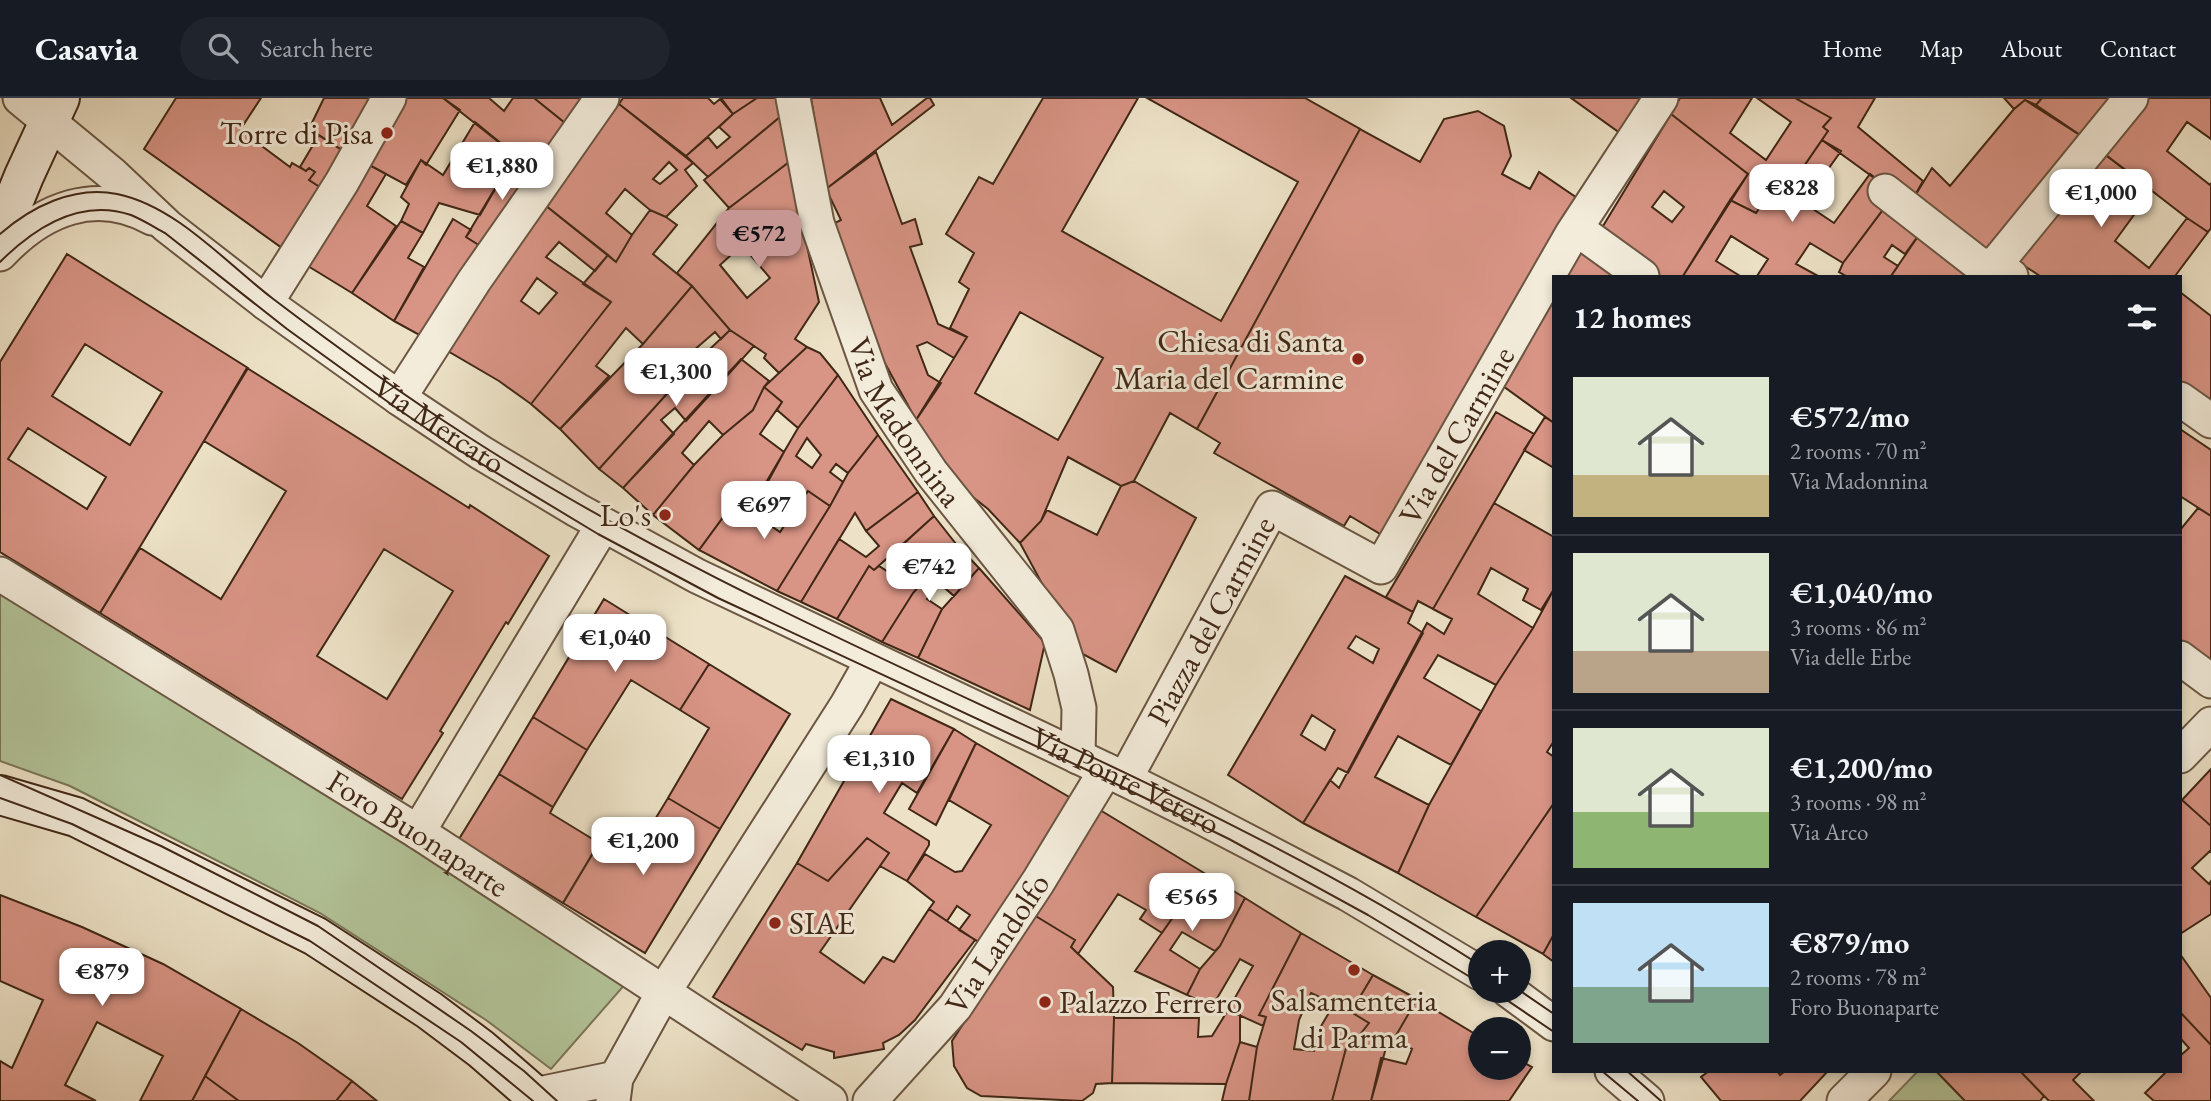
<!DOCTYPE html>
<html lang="en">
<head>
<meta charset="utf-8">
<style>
	body { margin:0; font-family:"EB Garamond",serif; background:#20242c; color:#f1f3f6; height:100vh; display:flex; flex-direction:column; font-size:26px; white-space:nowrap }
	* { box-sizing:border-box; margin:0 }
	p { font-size:23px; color:#9ea1a6 }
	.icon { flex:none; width:38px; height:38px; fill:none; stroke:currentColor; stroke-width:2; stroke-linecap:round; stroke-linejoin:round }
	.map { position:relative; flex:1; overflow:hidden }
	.sheet { position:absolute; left:1552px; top:177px; width:630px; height:798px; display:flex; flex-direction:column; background:#171b24; border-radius:0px; box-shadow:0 4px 10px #0003 }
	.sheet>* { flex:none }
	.buttons { position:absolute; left:1468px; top:842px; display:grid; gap:14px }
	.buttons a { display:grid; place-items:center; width:63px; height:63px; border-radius:50%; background:#171b24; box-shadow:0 4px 10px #0003; font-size:35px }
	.price { position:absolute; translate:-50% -60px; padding:0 16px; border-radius:14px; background:#fff; color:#222; font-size:23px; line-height:46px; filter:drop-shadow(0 2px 4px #0008) }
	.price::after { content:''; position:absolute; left:50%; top:42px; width:21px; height:16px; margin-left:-10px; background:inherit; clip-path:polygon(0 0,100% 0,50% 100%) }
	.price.active { background:#c59692; color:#111 }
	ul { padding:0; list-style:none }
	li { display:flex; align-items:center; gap:21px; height:175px; padding:0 21px }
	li+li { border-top:2px solid #363941 }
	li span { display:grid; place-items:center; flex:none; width:196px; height:140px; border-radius:0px; color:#555 }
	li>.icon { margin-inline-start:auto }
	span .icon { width:84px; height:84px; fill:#fffc; stroke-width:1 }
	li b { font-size:30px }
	h2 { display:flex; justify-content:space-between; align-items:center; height:84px; padding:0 21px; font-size:30px }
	header { display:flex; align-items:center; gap:42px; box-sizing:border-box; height:98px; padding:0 35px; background:#171b24; border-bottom:2px solid #363941 }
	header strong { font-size:33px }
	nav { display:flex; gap:38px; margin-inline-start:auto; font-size:24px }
	.search { width:490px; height:63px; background:#20242c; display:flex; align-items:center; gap:18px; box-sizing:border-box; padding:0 24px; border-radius:38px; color:#9ea1a6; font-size:26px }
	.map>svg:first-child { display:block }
	.green { fill:#b3c499; stroke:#7a7658; stroke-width:2 }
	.building { fill:#d89485; stroke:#402716; stroke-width:2; fill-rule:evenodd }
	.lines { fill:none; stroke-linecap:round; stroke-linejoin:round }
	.street-casing { stroke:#6b5642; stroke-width:37 }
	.secondary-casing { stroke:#402716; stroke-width:42 }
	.street { stroke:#f3ecdb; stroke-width:33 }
	.secondary { stroke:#f3ecdb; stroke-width:38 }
	.tram { stroke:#402716; stroke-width:2 }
	.poi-dot { fill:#8f2418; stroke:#f3ecdb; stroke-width:2.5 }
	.labels { text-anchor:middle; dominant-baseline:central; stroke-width:6; stroke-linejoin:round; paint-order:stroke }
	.poi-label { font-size:32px; fill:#402716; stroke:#f3ecdb; text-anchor:end }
	.street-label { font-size:32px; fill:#402716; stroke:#f3ecdb }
</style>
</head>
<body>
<header>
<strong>Casavia</strong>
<div class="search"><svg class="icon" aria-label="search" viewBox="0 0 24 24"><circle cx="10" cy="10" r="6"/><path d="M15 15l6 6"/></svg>Search here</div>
<nav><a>Home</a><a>Map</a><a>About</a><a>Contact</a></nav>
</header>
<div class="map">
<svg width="2211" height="1003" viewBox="0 0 2211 1003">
	<rect width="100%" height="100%" fill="#ede2c7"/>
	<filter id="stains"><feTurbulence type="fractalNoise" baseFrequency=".00286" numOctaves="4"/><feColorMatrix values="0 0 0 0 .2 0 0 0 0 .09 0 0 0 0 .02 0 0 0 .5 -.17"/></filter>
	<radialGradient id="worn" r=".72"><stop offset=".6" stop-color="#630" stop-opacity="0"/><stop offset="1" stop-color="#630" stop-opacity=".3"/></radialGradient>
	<path class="green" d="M0,492L627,884L551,971L486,922L320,815L70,688L0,663Z
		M1918,973H1936L1965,1003H1889Z"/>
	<path class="building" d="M176,0H261L240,32L290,69L292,65L306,73L309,70L315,74L309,82L329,95L289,155L144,51Z
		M324,0H377L348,56L309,31Z
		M399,0H443L460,12L426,67L421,62L406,87L362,63Z
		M443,0H489L504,13L513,0H534L570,29L539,76Z
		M534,0H592L570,29Z
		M623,0H708L714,6L720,1L733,16L686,58L619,6Z
		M721,0H757L733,16Z
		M757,0H777L781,18L708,79L686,58L708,39L717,50L730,39L719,29L733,16Z
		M811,0H880L892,27L927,0H930L934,7L826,91Z
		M1043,0H1138L1062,133L1221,223L1298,84L1147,0H1305L1360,31L1197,331L1170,315L1134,383L1121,388L1068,359L1041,423L1020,445L988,411L960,389L916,322L967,239L950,230L969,191L959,184L974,155L946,136L979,79L993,86ZM1020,214L1103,260L1058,342L975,295Z
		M1571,0H1645L1620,35Z
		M1680,0H1752L1730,35L1766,62L1791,24L1757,0H1795L1831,20L1823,29L1828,33L1793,84L1780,80L1756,115L1730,102L1748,76L1671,16Z
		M1795,0H1875L1858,29L1923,83L1910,106L1822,42L1828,33L1823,29L1831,20Z
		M2004,0H2042L2036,7L2025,2L2014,11Z
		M2042,0H2122L2086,41L2036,7Z
		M2143,0H2211V41L2187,24L2167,53L2210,87L2211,85V130L2208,134L2187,120L2098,51Z
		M2025,2L2086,41L1981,161L1910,106L1932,70L1950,88L2014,11Z
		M619,6L693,65L685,72L697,88L666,119L650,112L625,91L606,115L632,137L616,164L545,107ZM669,64L677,72L660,86L653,81Z
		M1478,13L1504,28L1511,58L1502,76L1530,91L1539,74L1583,104L1521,191L1382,437L1350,418L1344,428L1214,355L1220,345L1197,331L1360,31L1420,64L1444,21Z
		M1671,16L1748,76L1683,178H1660L1600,133ZM1664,93L1684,109L1672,124L1652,109Z
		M781,18L789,64L729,110L704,82Z
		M475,24L515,57L480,117L439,105L423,135L401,123L409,106L401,99L421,62L443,77Z
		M319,37L348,56L329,95L309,82L315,74L309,70L306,73L300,69Z
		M1822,42L1841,53L1804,105L1834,125L1870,76L1882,85L1888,105L1843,165L1810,145L1796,166L1818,178H1757L1768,161L1731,138L1716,163L1740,178H1683L1730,102L1756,115L1780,80L1793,84Z
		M2098,51L2152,92L2115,143L2149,170L2187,120L2208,134L2175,178H2040L2014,161Z
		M876,54L902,126L915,121L922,146L910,149L938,226L967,239L954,260L927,244L917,248L928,277L941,285L916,322L870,238L831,127L841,122L826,91Z
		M515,57L539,76L485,151L466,139Z
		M362,63L386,76L367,108L396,128L352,195L303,165Z
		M789,64L819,204L795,241L807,249L779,275L764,260L766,256L730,232L692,188L677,175L729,110ZM742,147L770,180L747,200L720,167Z
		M1888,105L1923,131L1905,156L1892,147L1884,159L1898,168L1891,178H1846L1839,174L1843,165Z
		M545,107L608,157L595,173L559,144L546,159L611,204L531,306L499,283L446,252ZM537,180L557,195L539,216L521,203Z
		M650,112L666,119L677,127L653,156L692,188L643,246L626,230L596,268L609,278L560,331L531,306L611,204L583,186L608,157L616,164L632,137Z
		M453,121L471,132L466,139L485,151L423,239L394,223Z
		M401,123L423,135L408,160L424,169L394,223L352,195Z
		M1923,131L1979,178H1891Z
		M1580,150L1618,178H1561Z
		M67,156L248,270L100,515L0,454V264ZM85,246L162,294L130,347L52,298ZM28,330L106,379L87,411L8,361Z
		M692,188L730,232L721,241L715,234L686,259L693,267L599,371L560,331L643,246Z
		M1554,190V325L1496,283Z
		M2180,194L2211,218V307L2180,283Z
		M730,232L754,248L686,323L675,310L661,322L674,336L623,390L599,371L693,267Z
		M807,249L820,255L838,277L798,330L777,312L782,304L764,289Z
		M741,261L769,283L764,289L753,312L723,337L709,323L682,355L694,367L653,417L623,390Z
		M247,270L469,410L470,407L549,458L508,526L506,524L440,633L443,635L402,701L100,515L140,450L221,501L286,393L204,343ZM384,451L453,493L387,601L317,558Z
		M838,277L878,337L848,375L836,366L830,374L843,384L830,408L808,393L795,411L764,388L798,330ZM807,340L821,357L812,370L796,358Z
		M764,289L782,304L760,336L784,354L751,415L735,403L699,452L653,417L694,367L723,337L753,312Z
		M1496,314L1534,336L1433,511L1418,503L1413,514L1386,499Z
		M1545,319L1554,325V370L1524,352Z
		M2180,331L2211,352V418L2180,398Z
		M878,337L918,394L866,433L855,415L801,504L777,493L830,408L848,375Z
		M1134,383L1196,420L1116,574L1079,554L1020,445L1041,423L1047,412L1097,437L1121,388Z
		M808,393L830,408L777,493L699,452L735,403L780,434Z
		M918,394L934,418L874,472L869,468L837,521L801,504L839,441L866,459L879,448L866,433Z
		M1494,405L1554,439V491L1541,512L1523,502L1528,491L1491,470L1478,496L1533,530L1496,587L1438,557L1424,580L1481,613L1451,667L1398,638L1375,679L1429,707L1398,775L1303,725L1330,682L1339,690L1427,525L1444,536L1452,521L1433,511Z
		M2198,410L2211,418V569L2180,546V432Z
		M934,418L956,446L913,495L882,544L837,521L869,468L874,472L879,468L890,475L909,460L899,450Z
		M956,446L979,470L954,498L939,485L927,501L942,511L918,560L882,544L913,495Z
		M979,470L1045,545L1030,612L918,560L942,511Z
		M1345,478L1413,514L1408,525L1423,535L1348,675L1338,670L1303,725L1228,677ZM1356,538L1379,551L1373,565L1348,550ZM1312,617L1335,632L1325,652L1301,637Z
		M1554,491V643L1547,654L1554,659V705L1476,819L1398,775L1429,707L1496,587L1533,530Z
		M604,501L709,566L680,612L631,582L587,652L533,619Z
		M709,566L790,616L720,731L668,700L709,630L680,612Z
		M891,601L954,631L917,695L902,685L884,715L929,743V747L907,783L880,768L889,755L867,740L828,783L797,765Z
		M533,619L587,652L553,709L499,676Z
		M954,631L976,645L936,727L909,711Z
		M976,645L1071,700L984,847L959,832L970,817L957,808L947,823L929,811L934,804L907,783L925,756L955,774L962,773L991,727L949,702Z
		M2211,671V728L2182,702Z
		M499,676L553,709L550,715L599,745L563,805L459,741Z
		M668,700L720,731L645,855L563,805L599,745L629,764Z
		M2182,702L2211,728V754L2210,753L2192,770L2209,786L2211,783V816L2180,836V704Z
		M1554,705V836L1543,856L1476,819Z
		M1100,712L1204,775L1162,835L1140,821L1146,812L1118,796L1078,856L1071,849L1075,842L1034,817Z
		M867,740L889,755L820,854L864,885L883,859L894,864L929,811L975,842L915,922L899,937L883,945L884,951L834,960V954L806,946L802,952L713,899L797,765L828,783Z
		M1204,775L1245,800L1220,848L1215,853L1182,834L1170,852L1200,871L1187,897L1135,873Z
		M0,797L82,829L163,866L241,911L192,1003H140L163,958L97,924L65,987L96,1003H0V963L12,970L43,902L0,883Z
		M1245,800L1301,835L1259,917L1266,919L1263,928L1228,912L1253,868L1240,861L1212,909L1187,897L1200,871L1220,848Z
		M1034,817L1075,842L1071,849L1113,889L1114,920L1112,985L1096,986L1093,995L1082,1003L981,998L967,990L954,968L952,943Z
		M1301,835L1373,877L1351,914L1369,925L1358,939H1349L1332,1003H1249L1257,949L1266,919L1259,917ZM1311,895L1334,906L1320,930L1314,953L1294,951L1299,922Z
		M1554,836V864L1543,856Z
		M2180,856L2211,900V947L2180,914Z
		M1373,877L1417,901L1394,941L1390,952L1386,950L1371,1003H1332L1349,939H1358L1369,925L1351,914Z
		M1417,901L1480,939V970H1519V962L1532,969L1509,1003H1371L1381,960L1406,966L1412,951L1394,941Z
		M241,911L298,945L352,983L336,1003H239L205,978Z
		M1228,912L1240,917V944L1226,986L1112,985L1114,920H1199L1198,939L1212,938Z
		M2180,914L2211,947V1003H2154L2145,995L2167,973H2180V958L2189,950L2180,940Z
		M1240,944L1257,949L1249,1003H1222L1226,986Z
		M1709,973H1777L1780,977L1785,973H1828L1800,1003H1721L1701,979Z
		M1936,973H2020L2044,998L2040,1003H1965Z
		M2020,973H2082L2073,982L2094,1003H2049Z
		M205,978L239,1003H192Z
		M352,983L377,1003H336Z"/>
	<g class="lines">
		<defs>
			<g id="street">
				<path id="s1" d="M20,0L112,76L167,128L266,205L399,300L480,354L577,412L697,478L1125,681L1197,717L1348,796L1480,875"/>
				<path id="s2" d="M793,0L817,125L876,292L931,374L1057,532L1071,576L1079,610L1078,659"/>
				<path d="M1885,93L1980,167H1995L2011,178"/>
				<path d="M1577,131L1642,178"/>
				<path d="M0,156C42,111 95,89 152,120"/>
				<path d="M1995,167L2131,0"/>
				<path d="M266,205L342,84L389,0"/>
				<path d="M399,300L474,183L602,0"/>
				<path d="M2180,301L2211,323"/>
				<path id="s3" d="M0,476L418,734L830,1003"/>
				<path d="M2180,560L2211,583"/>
				<path d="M2180,658L2211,626"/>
				<path id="s4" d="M1125,681L1272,410L1381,469L1572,136L1661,0"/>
				<path d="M418,734L603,427"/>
				<path d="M1508,892L1554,926"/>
				<path d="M1612,973L1647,1003"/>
				<path d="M534,997L616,980"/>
				<path d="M613,1003L616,980L663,895L847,607L872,563"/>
				<path id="s5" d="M870,1003L955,909L1038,784L1106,672"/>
				<path d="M1844,1003L1874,973"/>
			</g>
			<path id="secondary" d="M0,137L24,78L60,0
				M0,697L76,719L315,838L429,912L481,951L541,1003"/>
		</defs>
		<use href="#street" class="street-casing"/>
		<use href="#secondary" class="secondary-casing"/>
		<use href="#street" class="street"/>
		<use href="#secondary" class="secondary"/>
		<path class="tram" d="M0,136C31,109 74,87 117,96C176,108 225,164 272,200C335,248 400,295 467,338C788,546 1158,661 1480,867
			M0,164C35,129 81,100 131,117C143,122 154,129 165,135L287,231L395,309L452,348L598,436L718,500L1102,679L1229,741L1368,817L1480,885
			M0,677L161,748L318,828L471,933L524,973L557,1003
			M0,700L72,726L310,843L461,944L533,1003
			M1492,892L1554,934
			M1519,892L1554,916
			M1602,973L1638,1003
			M1627,973L1661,1003"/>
	</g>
	<g class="poi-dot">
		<circle cx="387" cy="35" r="7"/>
		<circle cx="1358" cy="261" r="7"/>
		<circle cx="665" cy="417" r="7"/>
		<circle cx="775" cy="825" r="7"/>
		<circle cx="1354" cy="872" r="7"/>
		<circle cx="1045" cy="904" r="7"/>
	</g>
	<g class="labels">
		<g class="poi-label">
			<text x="373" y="35">Torre di Pisa</text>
			<text x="1344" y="243">Chiesa di Santa<tspan x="1344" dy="37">Maria del Carmine</tspan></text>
			<text x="651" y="417">Lo's</text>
			<text x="789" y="825" text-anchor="start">SIAE</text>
			<text x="1354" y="902" text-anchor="middle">Salsamenteria<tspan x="1354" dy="37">di Parma</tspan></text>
			<text x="1059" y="904" text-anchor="start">Palazzo Ferrero</text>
		</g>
		<g class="street-label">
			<text stroke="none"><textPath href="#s2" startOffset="346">Via Madonnina</textPath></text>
			<text stroke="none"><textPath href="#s1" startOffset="532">Via Mercato</textPath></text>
			<text stroke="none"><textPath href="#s4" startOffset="584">Via del Carmine</textPath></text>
			<text stroke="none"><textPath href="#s4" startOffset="180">Piazza del Carmine</textPath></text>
			<text stroke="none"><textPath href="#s1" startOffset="1306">Via Ponte Vetero</textPath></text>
			<text stroke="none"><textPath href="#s3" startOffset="492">Foro Buonaparte</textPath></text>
			<text stroke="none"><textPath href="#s5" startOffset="203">Via Landolfo</textPath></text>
		</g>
	</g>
	<rect width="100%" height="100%" filter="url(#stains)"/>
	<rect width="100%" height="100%" fill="url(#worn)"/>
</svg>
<div class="buttons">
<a>+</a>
<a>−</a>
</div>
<b class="price" style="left:502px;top:104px">€1,880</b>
<b class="price" style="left:1792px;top:126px">€828</b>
<b class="price" style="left:2101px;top:131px">€1,000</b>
<b class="price active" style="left:759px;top:172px">€572</b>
<b class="price" style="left:676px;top:310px">€1,300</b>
<b class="price" style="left:764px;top:443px">€697</b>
<b class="price" style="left:929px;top:505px">€742</b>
<b class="price" style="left:615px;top:576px">€1,040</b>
<b class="price" style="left:879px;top:697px">€1,310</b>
<b class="price" style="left:643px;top:779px">€1,200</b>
<b class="price" style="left:1192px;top:835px">€565</b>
<b class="price" style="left:102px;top:910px">€879</b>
<section class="sheet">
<h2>12 homes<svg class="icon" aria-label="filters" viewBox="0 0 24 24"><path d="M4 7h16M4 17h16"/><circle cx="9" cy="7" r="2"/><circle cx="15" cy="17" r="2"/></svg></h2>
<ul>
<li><span style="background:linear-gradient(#dfe7d0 70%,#c2b280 0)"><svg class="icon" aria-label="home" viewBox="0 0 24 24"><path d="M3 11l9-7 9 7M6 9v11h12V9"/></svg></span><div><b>€572/mo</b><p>2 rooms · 70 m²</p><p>Via Madonnina</p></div></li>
<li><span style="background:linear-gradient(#dfe7d0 70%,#b9a48a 0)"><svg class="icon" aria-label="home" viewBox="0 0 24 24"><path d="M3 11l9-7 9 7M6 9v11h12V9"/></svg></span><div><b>€1,040/mo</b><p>3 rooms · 86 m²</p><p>Via delle Erbe</p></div></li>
<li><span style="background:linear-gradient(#dfe7d0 60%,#8fb573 0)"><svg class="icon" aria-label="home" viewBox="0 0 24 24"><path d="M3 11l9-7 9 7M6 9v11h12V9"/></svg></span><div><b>€1,200/mo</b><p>3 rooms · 98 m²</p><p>Via Arco</p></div></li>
<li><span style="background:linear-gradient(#bfe0f5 60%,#7fa58c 0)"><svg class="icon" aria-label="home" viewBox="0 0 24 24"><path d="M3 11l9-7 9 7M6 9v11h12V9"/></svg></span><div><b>€879/mo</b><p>2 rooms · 78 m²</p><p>Foro Buonaparte</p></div></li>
</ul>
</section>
</div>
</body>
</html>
